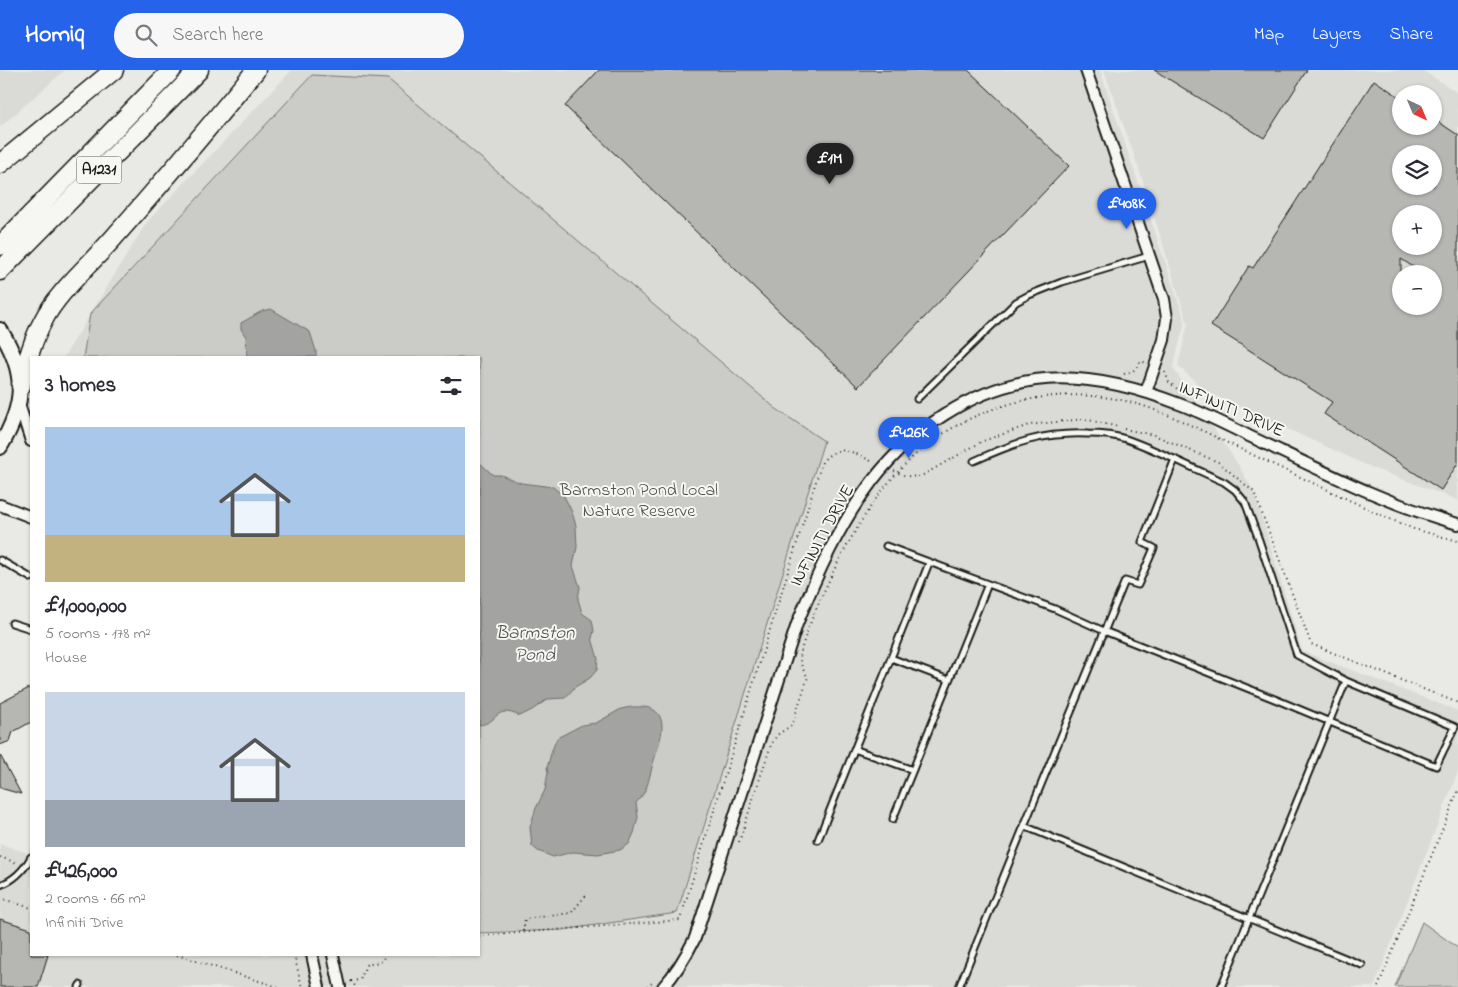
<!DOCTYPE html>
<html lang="en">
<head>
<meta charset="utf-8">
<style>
	body { margin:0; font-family:"Indie Flower",sans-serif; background:#f7f7f7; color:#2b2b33; height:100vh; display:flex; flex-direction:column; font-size:19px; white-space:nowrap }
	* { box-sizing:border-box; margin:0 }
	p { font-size:16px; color:#7c7c81 }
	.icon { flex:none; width:28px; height:28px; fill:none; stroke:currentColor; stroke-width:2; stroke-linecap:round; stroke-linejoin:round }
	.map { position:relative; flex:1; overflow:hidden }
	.sheet { position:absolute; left:30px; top:286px; width:450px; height:600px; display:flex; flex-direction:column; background:#fff; border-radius:0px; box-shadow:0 1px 4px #0004 }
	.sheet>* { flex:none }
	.needle { width:32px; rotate:136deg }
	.buttons { position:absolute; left:1392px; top:15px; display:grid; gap:10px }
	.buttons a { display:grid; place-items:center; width:50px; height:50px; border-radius:50%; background:#fff; box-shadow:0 1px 4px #0004; font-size:25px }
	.price { position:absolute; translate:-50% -42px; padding:0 11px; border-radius:18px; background:#2563eb; color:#fff; font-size:16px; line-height:32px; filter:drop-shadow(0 1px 2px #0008) }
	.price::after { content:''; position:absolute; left:50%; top:30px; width:15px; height:11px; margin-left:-8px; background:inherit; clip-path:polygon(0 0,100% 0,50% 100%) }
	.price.selected { background:#222; color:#fff }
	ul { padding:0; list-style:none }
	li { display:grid; align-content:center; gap:10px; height:265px; padding:0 15px }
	li span { display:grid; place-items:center; height:155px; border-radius:0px; color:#555 }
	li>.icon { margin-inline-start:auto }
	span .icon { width:90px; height:90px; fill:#fffc; stroke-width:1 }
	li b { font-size:21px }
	h2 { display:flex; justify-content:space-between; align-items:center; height:60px; padding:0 15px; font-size:21px }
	header { display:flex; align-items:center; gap:30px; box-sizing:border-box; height:70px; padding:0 25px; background:#2563eb; color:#fff }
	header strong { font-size:24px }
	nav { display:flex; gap:28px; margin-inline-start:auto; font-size:18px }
	.search { width:350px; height:45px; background:#f7f7f7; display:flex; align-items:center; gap:12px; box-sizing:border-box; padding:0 18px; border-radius:28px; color:#7c7c81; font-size:19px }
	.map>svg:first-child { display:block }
	.built { fill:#dadad6; fill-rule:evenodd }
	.green { fill:#cbcbc7; stroke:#747472 }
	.water { fill:#a3a3a1; stroke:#6d6d6c }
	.building { fill:#b6b6b3; stroke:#1c1c1c; fill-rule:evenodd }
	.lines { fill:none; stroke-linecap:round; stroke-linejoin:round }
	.lane-casing { stroke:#1c1c1c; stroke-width:9 }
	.street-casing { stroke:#1c1c1c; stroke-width:14 }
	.secondary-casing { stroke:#1c1c1c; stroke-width:18 }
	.highway-casing { stroke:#1c1c1c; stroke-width:21 }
	.path { stroke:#1c1c1c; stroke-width:2; stroke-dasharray:1 4; stroke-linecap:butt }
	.lane { stroke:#f6f6f2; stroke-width:5 }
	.street { stroke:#f6f6f2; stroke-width:10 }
	.secondary { stroke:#f6f6f2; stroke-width:14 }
	.highway { stroke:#f6f6f2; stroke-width:18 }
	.labels { text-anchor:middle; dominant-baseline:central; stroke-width:4; stroke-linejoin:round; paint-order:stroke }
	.shield { fill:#f6f6f2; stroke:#5d5d5c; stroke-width:1 }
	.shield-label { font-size:16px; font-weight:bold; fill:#1c1c1c }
	.street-label { font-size:18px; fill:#1c1c1c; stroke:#f6f6f2 }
	.park-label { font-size:18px; fill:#51514f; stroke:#f6f6f2 }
	.water-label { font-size:19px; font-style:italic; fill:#525251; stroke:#f6f6f2 }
</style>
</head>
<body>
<header>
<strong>Homiq</strong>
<div class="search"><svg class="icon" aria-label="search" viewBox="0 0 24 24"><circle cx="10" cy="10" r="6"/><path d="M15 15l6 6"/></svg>Search here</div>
<nav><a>Map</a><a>Layers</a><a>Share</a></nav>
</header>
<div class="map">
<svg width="1458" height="917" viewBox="0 0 1458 917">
	<rect width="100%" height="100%" fill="#e9e9e5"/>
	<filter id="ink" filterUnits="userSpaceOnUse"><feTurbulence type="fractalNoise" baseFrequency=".02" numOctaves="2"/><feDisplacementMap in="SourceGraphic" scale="10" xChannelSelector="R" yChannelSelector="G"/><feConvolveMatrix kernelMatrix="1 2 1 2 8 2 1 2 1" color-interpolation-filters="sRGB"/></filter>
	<g filter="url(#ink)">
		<path class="built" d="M0,0H65L0,57Z
			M292,0H1100L1185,251L1173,298L1237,393L1254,422L1302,581L1458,641V702L1374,917H0V774L31,784V885H479V288L64,287L147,152Z
			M1104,0H1422L1458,23V430L1375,399L1207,322L1178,296L1188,254L1140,102ZM1401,24H1434V56H1401ZM1401,84H1434V116H1401ZM1401,144H1434V176H1401ZM1401,204H1434V236H1401Z"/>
		<path class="green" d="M312,5L388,9L775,338L824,371L677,843L562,860L479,863V288H83L90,244Z
			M1422,852L1458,878V917H1395Z"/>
		<path class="water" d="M271,239L310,262L316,281V287H247L246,267L241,259V253L262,241Z
			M479,392L493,405H501L521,413L553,417L564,426L572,442L576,456L577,477L573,496L580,517L578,529L582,543L592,550L594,561L592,568L598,589L597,600L590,608L575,617L565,628L548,629L532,640L520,646C493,634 500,653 479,655Z
			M631,637C638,637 648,636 654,640C669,650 659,673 655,687C651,698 650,710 645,721C643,725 639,729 636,733L638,747L634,763L629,774L620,780L598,784L573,782L553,787L538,781L532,776L530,757L536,738L545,720L548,702L547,698L552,680L557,668L582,655L596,653L621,639Z"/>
		<path class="building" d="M599,0H968L1069,96L858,317L565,36Z
			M1154,0H1307L1264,68Z
			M1374,10L1401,28V56H1434V49L1458,65V393L1441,420L1324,344L1332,332L1211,256L1249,196L1253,198ZM1401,84H1434V116H1401ZM1401,144H1434V176H1401ZM1401,189L1424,204H1434V236H1401Z
			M31,617V652L13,662L10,671L0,675V633Z
			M0,685L21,724L0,718Z
			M0,849L31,859V885H48L38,917H0Z"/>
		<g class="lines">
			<defs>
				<path id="lane" d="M917,329L1016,232L1029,225L1062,212L1149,186
					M886,476L1055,539L1104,561L1277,630L1436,696L1455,657L1346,611L1297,585L1259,470L1245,432L1235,420L1224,412C1192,398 1160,381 1126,369C1114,365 1100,364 1088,364C1043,362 1014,373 974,391
					M0,490L31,508
					M12,553L31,559
					M891,588L949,610
					M854,679L913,700
					M893,749L988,514
					M1024,756L1362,895
					M818,770L929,493
					M0,815C15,810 24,800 31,787
					M79,917L80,915
					M959,917L1024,756L1125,511L1138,515L1154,478L1142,472L1175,389
					M1221,917L1346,611"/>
				<path id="street" d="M1086,0L1164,229L1167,248L1164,270L1146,322
					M19,334L31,371
					M0,435L31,447
					M312,885L319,917
					M333,885L340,917
					M663,917C677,902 686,886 695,868L797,554C817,504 840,453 873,410C912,360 971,319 1035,310C1084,303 1136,317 1182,335C1205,344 1227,355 1249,366C1317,398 1385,434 1458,454"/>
				<path id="secondary" d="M0,260C27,303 26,333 0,377"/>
				<path id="highway" d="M0,94L114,0
					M0,176L172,0
					M0,201L199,0
					M21,316C26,294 32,271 43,251C58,221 94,191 116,165C164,111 210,56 256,0"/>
			</defs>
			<use href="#lane" class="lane-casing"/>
			<use href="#street" class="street-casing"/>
			<use href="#secondary" class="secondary-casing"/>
			<use href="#highway" class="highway-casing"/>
			<path class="path" d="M1165,302L1169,312L1182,323
				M1124,304L1133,301L1141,291L1146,293
				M1124,359L1154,365L1218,392L1254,422L1311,574L1458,633
				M894,401C904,406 912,408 923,405L983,371L1029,355L1084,349L1119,357
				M739,772L771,675L777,665L792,655L808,607C804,602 801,596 800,590C799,572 830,508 839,490C856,459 873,429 897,403C950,344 1031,316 1110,328C1151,334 1190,355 1228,373C1280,398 1333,422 1385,447L1414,459L1458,471
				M0,787L17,793
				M0,828L31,838
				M523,861L525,849L571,843L588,823
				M479,866L680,850L822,392C839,372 853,382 873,392
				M177,885L278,917
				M294,885L302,917
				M351,911L360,910L366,895L383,891L384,885
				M351,911L356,917
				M647,917L653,912
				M1378,917L1458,721"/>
			<use href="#lane" class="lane"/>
			<use href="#street" class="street"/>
			<use href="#secondary" class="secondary"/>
			<use href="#highway" class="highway"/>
		</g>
	</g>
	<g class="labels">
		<rect class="shield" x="76.5" y="86.5" width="45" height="27" rx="4"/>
		<g class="shield-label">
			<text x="99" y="100">A1231</text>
		</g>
		<g class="street-label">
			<text transform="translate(1231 340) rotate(24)">INFINITI DRIVE</text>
			<text transform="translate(823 466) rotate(-61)">INFINITI DRIVE</text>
		</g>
		<g class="park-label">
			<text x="639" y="421">Barmston Pond Local<tspan x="639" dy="21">Nature Reserve</tspan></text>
		</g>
		<g class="water-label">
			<text x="535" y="563">Barmston<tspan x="535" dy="22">Pond</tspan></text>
		</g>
	</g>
</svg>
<div class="buttons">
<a><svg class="needle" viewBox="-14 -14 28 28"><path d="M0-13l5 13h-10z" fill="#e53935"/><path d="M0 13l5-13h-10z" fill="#7c7c81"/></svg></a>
<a><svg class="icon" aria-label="layers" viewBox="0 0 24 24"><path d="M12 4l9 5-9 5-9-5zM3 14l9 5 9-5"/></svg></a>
<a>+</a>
<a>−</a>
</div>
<b class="price selected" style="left:830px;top:115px">£1M</b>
<b class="price" style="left:1127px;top:160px">£408K</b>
<b class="price" style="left:909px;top:389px">£426K</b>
<section class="sheet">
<h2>3 homes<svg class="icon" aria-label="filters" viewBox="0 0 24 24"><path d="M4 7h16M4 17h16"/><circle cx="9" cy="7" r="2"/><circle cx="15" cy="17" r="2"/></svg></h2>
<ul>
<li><span style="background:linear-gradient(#a9c7e8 70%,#c2b280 0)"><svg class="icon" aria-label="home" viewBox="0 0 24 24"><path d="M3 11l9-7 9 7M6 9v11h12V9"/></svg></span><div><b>£1,000,000</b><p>5 rooms · 178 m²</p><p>House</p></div></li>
<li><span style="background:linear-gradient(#c9d6e8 70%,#9aa5b1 0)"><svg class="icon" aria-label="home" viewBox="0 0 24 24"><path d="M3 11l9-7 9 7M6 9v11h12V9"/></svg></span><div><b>£426,000</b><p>2 rooms · 66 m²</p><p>Infiniti Drive</p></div></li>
</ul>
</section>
</div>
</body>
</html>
